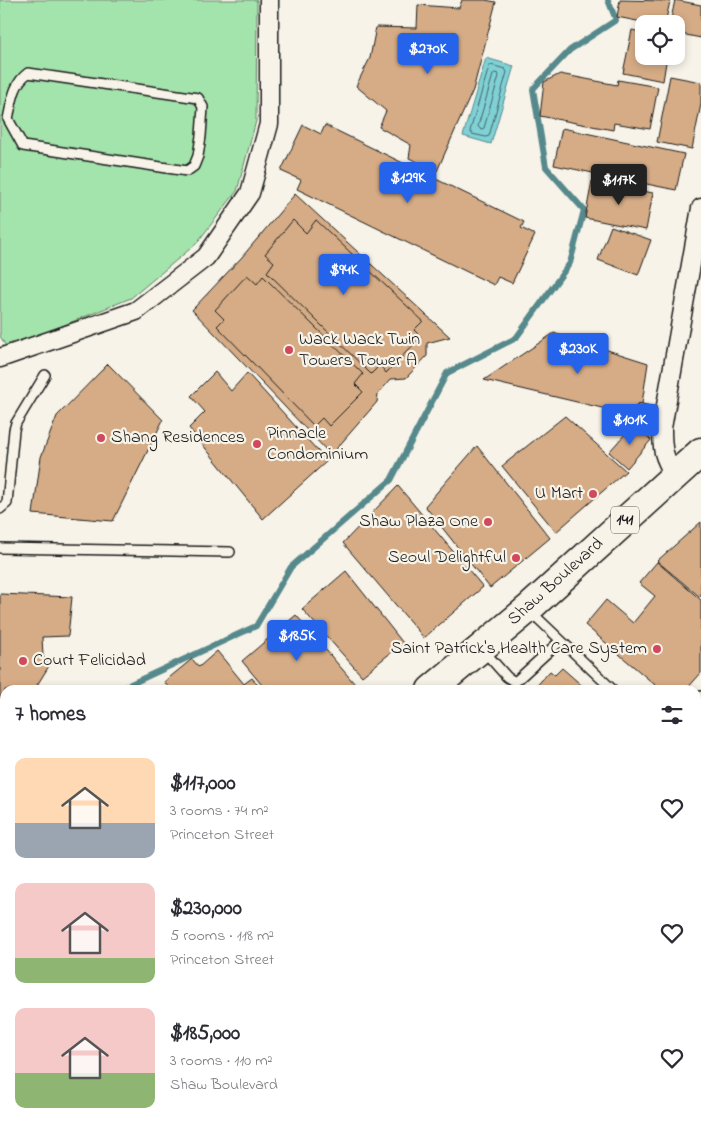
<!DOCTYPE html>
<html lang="en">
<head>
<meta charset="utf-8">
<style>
	body { margin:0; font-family:"Indie Flower",sans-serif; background:#f7f7f7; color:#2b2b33; height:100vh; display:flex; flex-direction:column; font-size:19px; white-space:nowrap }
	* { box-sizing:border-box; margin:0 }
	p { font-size:16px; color:#7c7c81 }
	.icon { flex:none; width:28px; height:28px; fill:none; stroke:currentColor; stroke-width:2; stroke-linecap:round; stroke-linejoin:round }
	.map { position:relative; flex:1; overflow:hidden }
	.drawer { position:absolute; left:0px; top:685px; width:701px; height:445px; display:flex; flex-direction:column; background:#fff; border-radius:15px 15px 0 0; box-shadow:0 2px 8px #0003 }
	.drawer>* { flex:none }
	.buttons { position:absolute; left:635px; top:15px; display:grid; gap:10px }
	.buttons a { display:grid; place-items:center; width:50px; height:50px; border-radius:10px; background:#fff; box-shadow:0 2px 8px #0003; font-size:25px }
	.price { position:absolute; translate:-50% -42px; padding:0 11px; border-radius:5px; background:#2563eb; color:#fff; font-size:16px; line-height:32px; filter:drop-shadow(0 1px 2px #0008) }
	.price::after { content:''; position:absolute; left:50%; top:30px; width:15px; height:11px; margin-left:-8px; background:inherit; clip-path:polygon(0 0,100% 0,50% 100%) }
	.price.on { background:#222; color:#fff }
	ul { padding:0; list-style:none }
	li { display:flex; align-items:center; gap:15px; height:125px; padding:0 15px }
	li span { display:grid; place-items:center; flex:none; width:140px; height:100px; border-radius:10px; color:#555 }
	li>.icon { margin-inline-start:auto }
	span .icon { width:60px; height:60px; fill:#fffc; stroke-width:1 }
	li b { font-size:21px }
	h2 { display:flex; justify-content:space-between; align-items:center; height:60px; padding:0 15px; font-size:21px }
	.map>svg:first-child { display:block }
	.built { fill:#eddecb }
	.green { fill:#a3e3ac; stroke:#608064 }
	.water { fill:#7fd1d6; stroke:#57898c }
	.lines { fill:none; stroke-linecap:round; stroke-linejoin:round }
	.shore { stroke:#446466; stroke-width:1 }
	.stream { stroke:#57898c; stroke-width:6 }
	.building { fill:#d5ac86; stroke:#1c1c1c }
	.lane-casing { stroke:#1c1c1c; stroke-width:12 }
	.street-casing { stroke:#1c1c1c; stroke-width:21 }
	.primary-casing { stroke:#1c1c1c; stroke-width:31 }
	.lane { stroke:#f7f3e8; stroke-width:9 }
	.street { stroke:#f7f3e8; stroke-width:18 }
	.primary { stroke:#f7f3e8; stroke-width:28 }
	.poi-dot { fill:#d1495b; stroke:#f7f3e8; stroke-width:2 }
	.labels { text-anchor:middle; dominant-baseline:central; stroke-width:4.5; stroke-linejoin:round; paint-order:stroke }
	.shield { fill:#f7f3e8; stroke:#5e5c59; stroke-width:1 }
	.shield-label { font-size:16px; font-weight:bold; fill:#1c1c1c }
	.poi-label { font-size:18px; fill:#1c1c1c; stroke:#f7f3e8; text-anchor:start }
	.street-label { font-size:18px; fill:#1c1c1c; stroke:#f7f3e8 }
</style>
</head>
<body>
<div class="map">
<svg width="701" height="1130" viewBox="0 0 701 1130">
	<rect width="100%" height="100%" fill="#f7f3e8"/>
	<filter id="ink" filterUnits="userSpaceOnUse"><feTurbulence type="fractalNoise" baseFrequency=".02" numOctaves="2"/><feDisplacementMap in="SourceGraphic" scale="10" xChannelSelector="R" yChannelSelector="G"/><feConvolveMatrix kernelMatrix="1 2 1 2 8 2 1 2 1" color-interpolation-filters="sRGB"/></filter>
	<g filter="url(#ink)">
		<path class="built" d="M0,866H5V1025L0,1030Z"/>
		<path class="green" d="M0,0H257L256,121L237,191L196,244L131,298L7,348L0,336Z"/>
		<path class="water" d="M486,58L514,66L491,144L463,136Z"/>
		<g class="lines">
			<path class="shore" d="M491,65L505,69L507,72L489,136L486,137L472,134L470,131L489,67Z
				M495,73L498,74L499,76L484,128L481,130L478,126L493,75Z"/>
			<path class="stream" d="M118,690L256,626L291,567L391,480L447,373L516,338L570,263L584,210L546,167L533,89L570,50L616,20L608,0
				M0,737L5,736"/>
		</g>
		<path class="building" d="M462,0H485L496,2L473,90L437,171L409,158L411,145L379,127L386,111L356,86L370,58L376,27L417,28L418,5L459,8Z
			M620,0L670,1L665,24H652L617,17Z
			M675,0L701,5V38L676,33V24H670Z
			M632,30L644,33V56H667L663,81L623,73Z
			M560,74L617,85L618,80L658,87L650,129L614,123L613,130L540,116L544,82Z
			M670,76L701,82V104L692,149L657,142Z
			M303,125L321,134L325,125L524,222L521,228L535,235L512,283L498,277L494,285L297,189L301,180L281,171Z
			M562,128L684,154L676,190L554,165Z
			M592,181L653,193L646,230L585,218Z
			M295,194L450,337L427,343V356L406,378L391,379L378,394L377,402L331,455L192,310L242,257Z
			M293,220L306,233L316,220L423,321L414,330L421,337L386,373L380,365L371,374L267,272L274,262L265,254Z
			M611,226L651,240L638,275L598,260Z
			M247,275L257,284L263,276L363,374L355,384L363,392L329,426L322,418L314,426L217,326L224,319L215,310Z
			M554,333L648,363L640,417L484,380Z
			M108,364L163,420L113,521L33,514L41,457L57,416Z
			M215,372L231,391L247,373L327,461L263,519L189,428L205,412L191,396Z
			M565,416L626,471L556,532L502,466Z
			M634,424L651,440L627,468L609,452Z
			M477,446L550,538L490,588L425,506Z
			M398,486L483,587L424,638L343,543Z
			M701,522V596L700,597L657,561Z
			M657,562L701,600V673L686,690H661L585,625L606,600L633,623L655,596L639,583Z
			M346,571L403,643L362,676L302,609Z
			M0,594L72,597L68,636L42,637L43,656L49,666L34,690H5V728L0,729Z
			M296,615L360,690H266L242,661Z
			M217,651L244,684L252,678L262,690H171L164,682L192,659L199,667Z
			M562,668L587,690H533L550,671L555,675Z
			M0,798L5,808V834H1V842Z
			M0,896H5V1001H0Z
			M696,1064L701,1070V1085L696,1089Z
			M98,1125H254L258,1130H102Z
			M386,1125H458L462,1130H381Z
			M625,1125H668L682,1130H623Z"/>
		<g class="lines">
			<defs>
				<path id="lane" d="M28,73L198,98L203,107L201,136L198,156L194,166L187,171L23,146L8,119C12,102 13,84 28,73Z
					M640,409L664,414
					M0,509L7,503L14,430L16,423L45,375
					M0,548L230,552
					M530,611L613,690
					M483,650L507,677L515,682L560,641
					M696,702L701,696
					M696,766L701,771"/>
				<path id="street" d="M0,358L136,311L206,257L250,193L269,124V0
					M675,475C663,457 662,449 662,428L701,208
					M696,1020L701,1024
					M57,1125L61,1130
					M500,1125L504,1130
					M319,1130L326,1125"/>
				<path id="primary" d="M431,690L528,609L701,452
					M0,1055L5,1051"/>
			</defs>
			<use href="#lane" class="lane-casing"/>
			<use href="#street" class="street-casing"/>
			<use href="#primary" class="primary-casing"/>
			<use href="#lane" class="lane"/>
			<use href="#street" class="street"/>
			<use href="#primary" class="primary"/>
		</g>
	</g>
	<g class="poi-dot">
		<circle cx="289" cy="350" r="5"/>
		<circle cx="101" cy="438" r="5"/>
		<circle cx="257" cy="444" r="5"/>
		<circle cx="593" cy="494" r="5"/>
		<circle cx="488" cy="522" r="5"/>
		<circle cx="516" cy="558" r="5"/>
		<circle cx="657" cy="649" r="5"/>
		<circle cx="23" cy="661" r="5"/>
	</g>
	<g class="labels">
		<rect class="shield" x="611" y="506.5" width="28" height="27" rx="4"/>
		<g class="shield-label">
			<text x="625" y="520">141</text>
		</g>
		<g class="poi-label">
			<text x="299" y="340">Wack Wack Twin<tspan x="299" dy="21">Towers Tower A</tspan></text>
			<text x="267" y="434">Pinnacle<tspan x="267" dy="21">Condominium</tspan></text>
			<text x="111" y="438">Shang Residences</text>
			<text x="583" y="494" text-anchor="end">U Mart</text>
			<text x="478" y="522" text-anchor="end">Shaw Plaza One</text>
			<text x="506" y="558" text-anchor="end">Seoul Delightful</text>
			<text x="647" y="649" text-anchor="end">Saint Patrick's Health Care System</text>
			<text x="33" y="661">Court Felicidad</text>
		</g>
		<g class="street-label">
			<text transform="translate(556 582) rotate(-42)">Shaw Boulevard</text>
		</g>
	</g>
</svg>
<div class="buttons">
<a><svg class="icon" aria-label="locate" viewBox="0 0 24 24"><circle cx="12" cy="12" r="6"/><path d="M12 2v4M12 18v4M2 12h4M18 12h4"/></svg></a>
</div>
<b class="price" style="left:428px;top:75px">$270K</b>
<b class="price" style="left:408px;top:204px">$129K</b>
<b class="price on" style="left:619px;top:206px">$117K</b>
<b class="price" style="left:344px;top:296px">$94K</b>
<b class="price" style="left:578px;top:375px">$230K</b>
<b class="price" style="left:630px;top:446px">$101K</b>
<b class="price" style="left:297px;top:662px">$185K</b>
<section class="drawer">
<h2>7 homes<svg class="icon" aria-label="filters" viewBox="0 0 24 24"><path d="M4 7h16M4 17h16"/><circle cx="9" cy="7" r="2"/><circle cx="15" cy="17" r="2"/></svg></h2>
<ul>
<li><span style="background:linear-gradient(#ffd9b3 65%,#9aa5b1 0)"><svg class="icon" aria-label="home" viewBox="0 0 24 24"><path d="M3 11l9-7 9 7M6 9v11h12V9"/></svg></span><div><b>$117,000</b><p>3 rooms · 74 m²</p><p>Princeton Street</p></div><svg class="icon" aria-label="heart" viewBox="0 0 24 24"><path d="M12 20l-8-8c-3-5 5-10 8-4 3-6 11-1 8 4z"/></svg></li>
<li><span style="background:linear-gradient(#f6c9c9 75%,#8fb573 0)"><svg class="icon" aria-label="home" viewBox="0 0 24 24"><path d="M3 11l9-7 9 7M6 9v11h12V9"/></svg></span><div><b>$230,000</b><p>5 rooms · 118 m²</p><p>Princeton Street</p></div><svg class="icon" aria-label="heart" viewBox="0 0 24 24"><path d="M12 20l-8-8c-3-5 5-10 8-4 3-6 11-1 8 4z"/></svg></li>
<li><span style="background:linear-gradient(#f6c9c9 65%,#8fb573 0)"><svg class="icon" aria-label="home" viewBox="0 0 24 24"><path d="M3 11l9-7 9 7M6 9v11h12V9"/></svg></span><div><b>$185,000</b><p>3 rooms · 110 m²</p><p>Shaw Boulevard</p></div><svg class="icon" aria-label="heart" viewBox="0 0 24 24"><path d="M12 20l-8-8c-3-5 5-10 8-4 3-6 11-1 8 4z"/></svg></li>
</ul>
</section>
</div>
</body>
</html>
